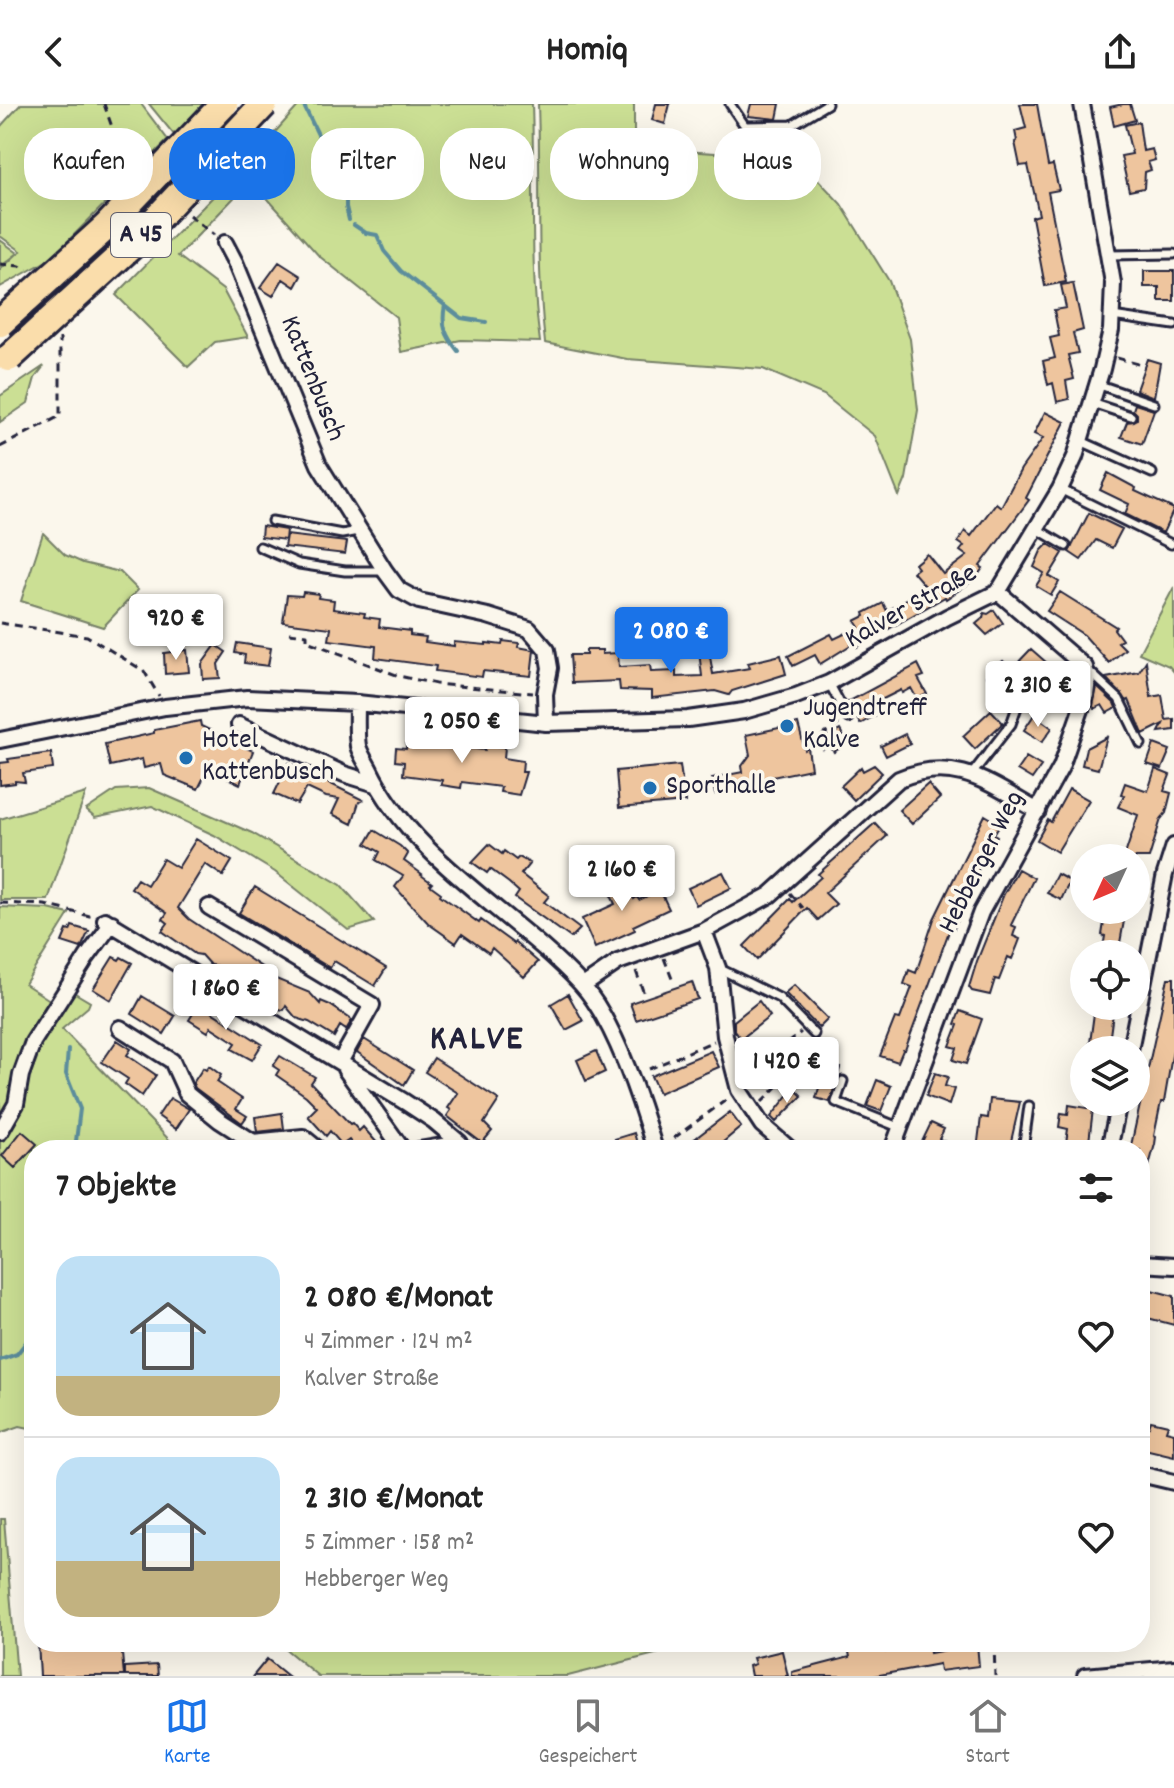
<!DOCTYPE html>
<html lang="de">
<head>
<meta charset="utf-8">
<style>
	body { margin:0; font-family:Dekko,sans-serif; background:#f2f2f2; color:#222; height:100vh; display:flex; flex-direction:column; font-size:30px; white-space:nowrap }
	* { box-sizing:border-box; margin:0 }
	p { font-size:26px; color:#767676 }
	.icon { flex:none; width:44px; height:44px; fill:none; stroke:currentColor; stroke-width:2; stroke-linecap:round; stroke-linejoin:round }
	.map { position:relative; flex:1; overflow:hidden }
	.side { position:absolute; left:24px; top:1036px; width:1126px; height:512px; display:flex; flex-direction:column; background:#fff; border-radius:32px; box-shadow:0 8px 32px #0002 }
	.side>* { flex:none }
	.guide { position:absolute; left:24px; top:24px; width:1126px; height:72px; display:flex; gap:16px }
	.needle { width:52px; rotate:226deg }
	.tools { position:absolute; left:1070px; top:740px; display:grid; gap:16px }
	.tools a { display:grid; place-items:center; width:80px; height:80px; border-radius:50%; background:#fff; box-shadow:0 8px 32px #0002; font-size:40px }
	.price { position:absolute; translate:-50% -68px; padding:0 18px; border-radius:8px; background:#fff; color:#222; font-size:26px; line-height:52px; filter:drop-shadow(0 2px 4px #0008) }
	.price::after { content:''; position:absolute; left:50%; top:48px; width:24px; height:18px; margin-left:-12px; background:inherit; clip-path:polygon(0 0,100% 0,50% 100%) }
	.price.selected { background:#1a73e8; color:#fff }
	ul { padding:0; list-style:none }
	li { display:flex; align-items:center; gap:24px; height:200px; padding:0 32px }
	li+li { border-top:2px solid #e0e0e0 }
	li span { display:grid; place-items:center; flex:none; width:224px; height:160px; border-radius:24px; color:#555 }
	li>.icon { margin-inline-start:auto }
	span .icon { width:96px; height:96px; fill:#fffc; stroke-width:1 }
	li b { font-size:34px }
	h2 { display:flex; justify-content:space-between; align-items:center; height:96px; padding:0 32px; font-size:34px }
	.tag { padding:0 28px; border-radius:32px; background:#fff; box-shadow:0 8px 32px #0002; font-size:28px; line-height:72px }
	.tag.selected { background:#1a73e8; color:#fff }
	header { display:flex; justify-content:space-between; align-items:center; height:104px; padding:0 32px; background:#fff; font-size:36px; font-weight:800 }
	.menu { display:flex; justify-content:space-around; align-items:center; height:112px; border-top:2px solid #e0e0e0; background:#fff; font-size:22px; color:#767676 }
	.menu a { display:grid; justify-items:center; gap:4px }
	.menu .selected { color:#1a73e8 }
	.map>svg:first-child { display:block }
	.green { fill:#cbdf94; stroke:#768068; stroke-width:2 }
	.lines { fill:none; stroke-linecap:round; stroke-linejoin:round }
	.stream { stroke:#5c8d9c; stroke-width:4 }
	.building { fill:#eec59e; stroke:#22223b; stroke-width:2 }
	.service-casing { stroke:#22223b; stroke-width:13 }
	.minor-casing { stroke:#22223b; stroke-width:20 }
	.path { stroke:#22223b; stroke-width:3; stroke-dasharray:8 6; stroke-linecap:butt }
	.service { stroke:#fbf7ec; stroke-width:7 }
	.minor { stroke:#fbf7ec; stroke-width:14 }
	.motorway-bridge-casing { stroke:#22223b; stroke-width:32; stroke-linecap:butt }
	.motorway-bridge { stroke:#faddab; stroke-width:26 }
	.poi-dot { fill:#1f6fb2; stroke:#fbf7ec; stroke-width:3 }
	.labels { text-anchor:middle; dominant-baseline:central; stroke-width:7; stroke-linejoin:round; paint-order:stroke }
	.shield { fill:#fbf7ec; stroke:#636270; stroke-width:2 }
	.shield-label { font-size:26px; font-weight:bold; fill:#22223b }
	.street-label { font-size:28px; fill:#22223b; stroke:#fbf7ec }
	.poi-label { font-size:28px; fill:#22223b; stroke:#fbf7ec; text-anchor:start }
	.district-label { font-size:36px; font-weight:bold; letter-spacing:2px; fill:#22223b; stroke:#fbf7ec }
</style>
</head>
<body>
<header><svg class="icon" aria-label="back" viewBox="0 0 24 24"><path d="M15 5l-7 7 7 7"/></svg>Homiq<svg class="icon" aria-label="share" viewBox="0 0 24 24"><path d="M12 15V3M7 8l5-5 5 5M5 13v7h14v-7"/></svg></header>
<div class="map">
<svg width="1174" height="1572" viewBox="0 0 1174 1572">
	<rect width="100%" height="100%" fill="#fbf7ec"/>
	<filter id="ink" filterUnits="userSpaceOnUse"><feTurbulence type="fractalNoise" baseFrequency=".0125" numOctaves="2"/><feDisplacementMap in="SourceGraphic" scale="16" xChannelSelector="R" yChannelSelector="G"/><feConvolveMatrix kernelMatrix="1 2 1 2 8 2 1 2 1" color-interpolation-filters="sRGB"/></filter>
	<g filter="url(#ink)">
		<path class="green" d="M21,0H141L168,36L50,155L0,183V166L18,149L0,163V136L18,149L21,147L0,132V23Z
			M149,0H203L175,32Z
			M300,0H532C535,81 529,158 540,238L461,236L401,248L396,213L319,152L251,76L178,152L223,186L248,233L215,238L188,263L116,191L261,44Z
			M538,0H634V44L798,54L841,100L889,177L910,235L918,306L906,375L899,392L875,332L824,291L763,265L627,255L545,239C536,160 541,80 538,0Z
			M44,262L35,274L28,299L0,318V292Z
			M43,429L65,451L83,459L120,468L138,486L103,523L21,497Z
			M1174,483V568L1169,562L1139,549Z
			M149,684L252,729L341,781L374,818L348,826L275,768L214,731L152,702L95,714L86,706L116,686Z
			M86,689L48,796H0V715Z
			M0,803L48,805L69,810L25,880L59,902L70,886L90,898L88,903L62,925L179,1046H34V1325L20,1322L0,1329Z
			M0,1415H4L17,1572H0Z
			M277,1538H703L568,1572H318Z"/>
		<g class="lines">
			<path class="stream" d="M303,0L328,51L346,66V103L349,116
				M354,121L366,129L377,131L384,147L401,167L461,214L486,218
				M445,201C441,221 445,231 458,247
				M68,946L66,970L80,1005L76,1037L79,1046
				M0,1256L17,1250L34,1228"/>
		</g>
		<path class="building" d="M656,0H670L665,20L652,16Z
			M751,0H780L777,15L748,12Z
			M1020,0H1037L1048,62L1053,61L1059,86L1048,88L1066,178L1045,182L1032,113L1039,111L1028,61L1020,62L1015,38L1017,37L1015,27L1026,24Z
			M1123,0H1130L1135,16L1114,22L1110,3Z
			M1139,18L1143,47L1152,45L1155,56L1148,58L1151,66L1145,68L1144,84L1129,87L1121,52L1132,50L1125,21Z
			M279,158L301,172L295,183L283,175L273,192L260,184Z
			M1144,167H1174V197H1159V183H1144Z
			M1073,179L1083,226L1073,229L1078,249L1068,251L1074,275L1066,277L1069,295L1057,298L1053,279L1048,281L1043,257L1055,254L1050,234L1059,232L1054,206L1066,204L1061,181Z
			M1147,255L1160,259L1154,293L1136,286Z
			M1135,300L1154,306L1142,340L1121,333L1127,318L1137,315V310L1133,306Z
			M1045,308L1065,318L1026,394L1029,396L980,462L983,464L975,475L946,495L945,493L857,543L854,539L820,560L815,551L793,562L788,552L831,530L834,535L859,523L855,517L865,512L864,509L883,499L887,507L926,483L913,468L918,464L915,460L927,450L943,470L967,452L960,447L964,442L958,438L965,427L971,432L996,399L1001,403L1021,365L1043,334L1034,330Z
			M1108,369L1136,384L1135,387L1174,405L1163,429L1125,410L1129,400L1100,386Z
			M1089,409L1122,425L1112,444L1096,436L1081,456L1069,448Z
			M262,422L286,426L285,436L261,433Z
			M286,431L347,438L345,450L284,443Z
			M1048,440L1063,449L1049,472L1059,478L1051,491L1036,482L1044,469L1034,463L1041,447Z
			M303,488L319,490L318,494L334,496L333,505L365,509L364,513L380,515L379,523L410,527V531L426,533L425,538L454,542V538L486,541V539L502,541L503,537L519,539L518,543L534,546L531,572L483,567L482,573L435,567L436,562L375,554L376,542L329,536L331,524L283,518L287,491L302,492Z
			M1060,488L1116,523L1114,525L1122,536L1118,538L1125,545L1109,559L1084,531L1047,507Z
			M994,506L1003,519L987,531L976,520L983,514L984,509L988,510Z
			M237,539L271,544L268,562L244,559L245,551L235,549Z
			M216,541L226,548L218,560L220,574L203,575L202,560Z
			M1031,545L1047,559L1031,576L1037,581L1028,589L1011,572L998,585L986,572L1003,557L1011,566Z
			M187,546L189,568L165,570L164,549Z
			M586,546H602V550L618,549L619,563L650,561L651,568L676,567V573L702,572L699,548L709,547L713,570L750,564L748,559L781,551L786,570L732,587L729,591L715,587L652,594V587L620,586L619,577L572,579L570,551H586Z
			M1146,557L1151,593L1162,591L1166,616L1174,615V626L1159,628L1163,620L1143,630L1129,596L1127,597L1106,574L1139,568Z
			M918,560L924,572L918,574L927,590L917,595L911,584L902,589L901,586L881,596L883,599L872,604L876,611L860,620L848,598Z
			M1097,583L1114,599L1116,604L1107,609L1102,601L1094,605L1093,602Z
			M991,606L1003,619L975,645L963,632Z
			M1034,611L1052,624L1042,638L1024,626Z
			M200,617L201,622L253,647L240,680L208,665L198,685L164,671L161,660L144,664L142,655L110,662L105,640L154,629V626Z
			M798,620L805,646L808,644L811,665L772,673L770,679L715,690L712,674L743,668L742,662L750,651L746,631Z
			M840,626L847,639L834,648L825,634Z
			M905,630L910,640L886,652L881,642Z
			M1107,633L1098,665L1082,661L1086,644Z
			M427,634L446,636V642L485,646L486,641L505,643L504,654L523,657L522,668H526L519,691L500,688L501,683L462,678L461,684L441,681L442,676L403,671L404,658L395,657L396,644L406,645L407,637L426,640Z
			M1154,640L1170,646L1162,665L1147,660Z
			M51,649L53,665L23,669L25,678L15,677V679L0,681V659L9,658L8,655Z
			M1026,653L1041,662L1032,675L1017,666Z
			M289,659L363,696L359,698L352,720L332,710L339,695L326,693L307,684L297,700L274,690Z
			M680,661L685,698L619,704L616,667Z
			M874,661L882,669L854,696L841,682L861,663L863,667Z
			M1155,665L1170,671L1164,687L1171,689L1166,709L1161,715L1149,754H1124L1138,711L1118,703L1124,691L1121,690L1125,679L1148,687Z
			M928,680L940,694L912,720L899,706Z
			M1069,685L1089,696L1057,748L1037,736L1048,716L1051,718Z
			M985,711L1000,720L994,730L997,732L957,804L960,806V812L954,824L951,822L905,946H903L898,958L880,952L895,914L900,915L912,883L904,880L909,866L916,869L934,815Z
			M875,719L887,732L825,789L836,800L818,816L807,804L757,856L744,842L790,795L793,798L821,773L818,770Z
			M374,726L400,742L408,750L404,757L422,770L421,771L432,779L430,781L441,789L440,791L479,819L481,816L514,840L515,838L538,858L524,873L492,844L489,849L462,830L456,839L429,820L395,783L403,772L376,756L380,748L366,740Z
			M196,735L232,757L223,772L205,760L178,804L189,815L272,870L271,873L310,889L320,900L321,897L330,901L352,916L346,926L340,922L334,933L309,918L296,914L286,902L284,906L278,905L272,896L251,887L238,873L236,876L229,874L224,868L226,863L210,861L201,851L195,850L162,827L168,819L163,815L167,809L131,784L137,775L147,781L163,755L178,764Z
			M489,740L502,750L504,747L516,756L519,753L530,759L521,770L549,792L544,798L580,825L571,834L515,794L519,788L509,779L490,765L487,769L472,758Z
			M1018,765L1034,774L1011,821L1016,823L1013,832L1020,835L1017,843L1012,855L1008,853L999,876L995,875L990,891L972,887L969,883L977,857L1004,790Z
			M621,766L634,795L637,793L639,796L660,786L669,805L633,822L635,826L595,844L582,815L615,800L608,785L615,782L610,771Z
			M723,768L731,784L696,801L688,784Z
			M1057,770L1070,777L1061,796L1047,789Z
			M255,783L386,864L375,882L334,857L330,864L239,809Z
			M1106,806H1126L1118,850H1102L1105,832L1102,831Z
			M72,822L89,827L81,844L62,838L67,826L70,827Z
			M113,853L119,856L121,853L132,859L111,896L93,885Z
			M1168,874H1174V940L1164,998H1161L1154,1032L1156,1033L1155,1040L1144,1080L1140,1079V1046H1130Z
			M692,878L698,895L636,916L630,899Z
			M794,881L828,915L819,924L785,889Z
			M568,890L583,917L566,926L551,900Z
			M142,892L175,912L164,930L132,910Z
			M759,897L770,912L741,935L734,926V917Z
			M199,900L262,940L252,956L232,945L236,939L211,923L208,928L189,916Z
			M1095,902H1114L1108,946H1089Z
			M960,907L982,915L966,960L953,956L957,944L950,942L958,921L955,920Z
			M364,935L413,966L404,981L357,948Z
			M117,936L131,945L127,951L156,971L142,992L125,980L128,975L102,958Z
			M800,937L813,950L786,977L773,963Z
			M596,947L605,968L586,977L577,956Z
			M711,947L719,963L659,989L651,972Z
			M280,952L315,973L311,979L350,1020L352,1019L359,1027L363,1023L378,1040L371,1046H357L349,1036L342,1041L330,1027L326,1032L308,1012L317,1003L306,992L276,971L279,966L273,962Z
			M434,954L499,996L484,1019L492,1027L482,1039L447,1012L451,1006L448,1004L458,989L425,968Z
			M826,960L840,964L830,998L816,994Z
			M209,962L221,971L217,978L242,995L236,1005L247,1012L242,1019L195,984L193,979L203,964L206,966Z
			M935,969L948,973L945,982L954,985L949,1001L926,992Z
			M877,976L891,982L881,1007L867,1002Z
			M794,984L802,992L776,1018L771,1013Z
			M170,994L189,1005L176,1025L158,1012Z
			M990,995L1020,998L1009,1046H977L981,1013L988,1014Z
			M1069,1001L1093,1005L1088,1046H1065L1068,1025L1059,1023L1061,1009L1068,1010Z
			M730,1008L741,1023L716,1044L714,1041L708,1046H680Z
			M282,1009L284,1025L257,1028L255,1013Z
			M931,1019L944,1025L939,1035L962,1046H918Z
			M22,1027L37,1040L15,1064L2,1052Z
			M634,1029L639,1046H619L615,1035Z
			M1140,1183L1174,1192V1221L1140,1212Z
			M1151,1317L1168,1321L1166,1327L1174,1329V1352L1140,1344V1321L1149,1323Z
			M38,1538H121L124,1572H40Z
			M847,1538H884L886,1548L928,1540L930,1549L977,1540L979,1562L940,1567L939,1560L874,1572H792V1568L850,1553Z
			M782,1547L788,1572H751L749,1562L755,1560L753,1554Z
			M267,1555L288,1572H253Z
			M157,1561L158,1572H125V1563Z"/>
		<g class="lines">
			<defs>
				<path id="service" d="M730,0L745,22L792,21L827,0
					M1108,151L1174,150
					M1112,212L1174,221
					M1097,280L1154,300
					M1092,299L1131,312
					M1081,337L1152,369
					M1060,385L1171,440
					M272,417L342,430L358,427
					M1037,425L1066,442
					M260,443L299,460L345,467H385
					M1090,568L1119,595L1141,640
					M829,579L848,614
					M972,670L1011,620L1021,592
					M720,865L779,894L814,930
					M843,977L836,998L901,1024
					M1023,1046L1029,1002"/>
				<path id="minor" d="M225,139L235,158L319,361L385,467L399,486L419,497L488,512L529,525L547,546L550,564L545,590L546,619
					M357,599C357,613 356,629 358,642C360,649 365,657 369,664C413,757 513,807 581,880C615,917 641,998 655,1046
					M239,621L344,670L376,680
					M0,636L165,603L247,594L357,599L546,619L688,615L744,607L796,592L829,579L947,513L998,488L1060,385L1075,353L1102,265L1111,226L1113,179L1082,0
					M209,803L372,901L340,958
					M105,816L405,998L434,1017L460,1039L419,1046
					M704,827L718,864L725,932L739,986L762,1021L791,1046
					M583,882L618,858L704,827L770,791L899,675C955,651 990,680 1038,707
					M120,924L172,957L187,990L219,1016L253,1038L303,1033L319,1046
					M1130,946L1165,770L1174,742
					M345,965L403,1046
					M0,1028L16,1000L21,971L33,938L87,853L112,819
					M892,1046L981,808L1061,663L1086,591L1088,575L1085,563L998,488
					M1109,1046L1119,998
					M1140,1160L1174,1162
					M1140,1370L1174,1378
					M1085,1572L1174,1564"/>
			</defs>
			<use href="#service" class="service-casing"/>
			<use href="#minor" class="minor-casing"/>
			<path class="path" d="M104,0L113,26L135,65
				M189,111L214,131
				M0,160L20,162L27,166
				M1117,254L1145,262
				M0,343L60,312V234
				M0,519L87,532L144,567L159,592
				M289,529L307,531V537L399,572L436,580L533,589
				M824,646L820,638L822,632L841,618
				M790,789L803,804
				M0,799L45,801L94,813
				M664,854L674,880
				M636,867L644,890
				M649,965L714,937
				M762,998L781,979L764,962L801,928
				M674,1034L730,993
				M994,1538L995,1572"/>
			<use href="#service" class="service"/>
			<use href="#minor" class="minor"/>
			<defs>
				<path id="motorway-bridge" d="M0,219L106,123L224,0
					M9,254L130,143L264,0"/>
			</defs>
			<use href="#motorway-bridge" class="motorway-bridge-casing"/>
			<use href="#motorway-bridge" class="motorway-bridge"/>
		</g>
	</g>
	<g class="poi-dot">
		<circle cx="787" cy="622" r="8"/>
		<circle cx="186" cy="654" r="8"/>
		<circle cx="650" cy="684" r="8"/>
	</g>
	<g class="labels">
		<rect class="shield" x="111" y="109" width="60" height="44" rx="6"/>
		<g class="shield-label">
			<text x="141" y="131">A 45</text>
		</g>
		<g class="street-label">
			<text transform="translate(311 275) rotate(68)">Kattenbusch</text>
			<text transform="translate(912 504) rotate(-29)">Kalver Straße</text>
			<text transform="translate(983 759) rotate(-63)">Hebberger Weg</text>
		</g>
		<g class="poi-label">
			<text x="803" y="606">Jugendtreff<tspan x="803" dy="32">Kalve</tspan></text>
			<text x="202" y="638">Hotel<tspan x="202" dy="32">Kattenbusch</tspan></text>
			<text x="666" y="684">Sporthalle</text>
		</g>
		<g class="district-label">
			<text x="477" y="937">KALVE</text>
		</g>
	</g>
</svg>
<div class="tools">
<a><svg class="needle" viewBox="-14 -14 28 28"><path d="M0-13l5 13h-10z" fill="#e53935"/><path d="M0 13l5-13h-10z" fill="#767676"/></svg></a>
<a><svg class="icon" aria-label="locate" viewBox="0 0 24 24"><circle cx="12" cy="12" r="6"/><path d="M12 2v4M12 18v4M2 12h4M18 12h4"/></svg></a>
<a><svg class="icon" aria-label="layers" viewBox="0 0 24 24"><path d="M12 4l9 5-9 5-9-5zM3 14l9 5 9-5"/></svg></a>
</div>
<b class="price" style="left:176px;top:558px">920 €</b>
<b class="price selected" style="left:671px;top:571px">2 080 €</b>
<b class="price" style="left:1038px;top:625px">2 310 €</b>
<b class="price" style="left:462px;top:661px">2 050 €</b>
<b class="price" style="left:622px;top:809px">2 160 €</b>
<b class="price" style="left:226px;top:928px">1 860 €</b>
<b class="price" style="left:787px;top:1001px">1 420 €</b>
<div class="guide">
<a class="tag">Kaufen</a>
<a class="tag selected">Mieten</a>
<a class="tag">Filter</a>
<a class="tag">Neu</a>
<a class="tag">Wohnung</a>
<a class="tag">Haus</a>
</div>
<section class="side">
<h2>7 Objekte<svg class="icon" aria-label="filters" viewBox="0 0 24 24"><path d="M4 7h16M4 17h16"/><circle cx="9" cy="7" r="2"/><circle cx="15" cy="17" r="2"/></svg></h2>
<ul>
<li><span style="background:linear-gradient(#bfe0f5 75%,#c2b280 0)"><svg class="icon" aria-label="home" viewBox="0 0 24 24"><path d="M3 11l9-7 9 7M6 9v11h12V9"/></svg></span><div><b>2 080 €/Monat</b><p>4 Zimmer · 124 m²</p><p>Kalver Straße</p></div><svg class="icon" aria-label="heart" viewBox="0 0 24 24"><path d="M12 20l-8-8c-3-5 5-10 8-4 3-6 11-1 8 4z"/></svg></li>
<li><span style="background:linear-gradient(#bfe0f5 65%,#c2b280 0)"><svg class="icon" aria-label="home" viewBox="0 0 24 24"><path d="M3 11l9-7 9 7M6 9v11h12V9"/></svg></span><div><b>2 310 €/Monat</b><p>5 Zimmer · 158 m²</p><p>Hebberger Weg</p></div><svg class="icon" aria-label="heart" viewBox="0 0 24 24"><path d="M12 20l-8-8c-3-5 5-10 8-4 3-6 11-1 8 4z"/></svg></li>
</ul>
</section>
</div>
<nav class="menu">
<a class="selected"><svg class="icon" aria-label="map" viewBox="0 0 24 24"><path d="M3 6l6-2 6 2 6-2v14l-6 2-6-2-6 2zM9 4v14M15 6v14"/></svg>Karte</a>
<a><svg class="icon" aria-label="saved" viewBox="0 0 24 24"><path d="M7 4h10v16l-5-4-5 4z"/></svg>Gespeichert</a>
<a><svg class="icon" aria-label="home" viewBox="0 0 24 24"><path d="M3 11l9-7 9 7M6 9v11h12V9"/></svg>Start</a>
</nav>
</body>
</html>
